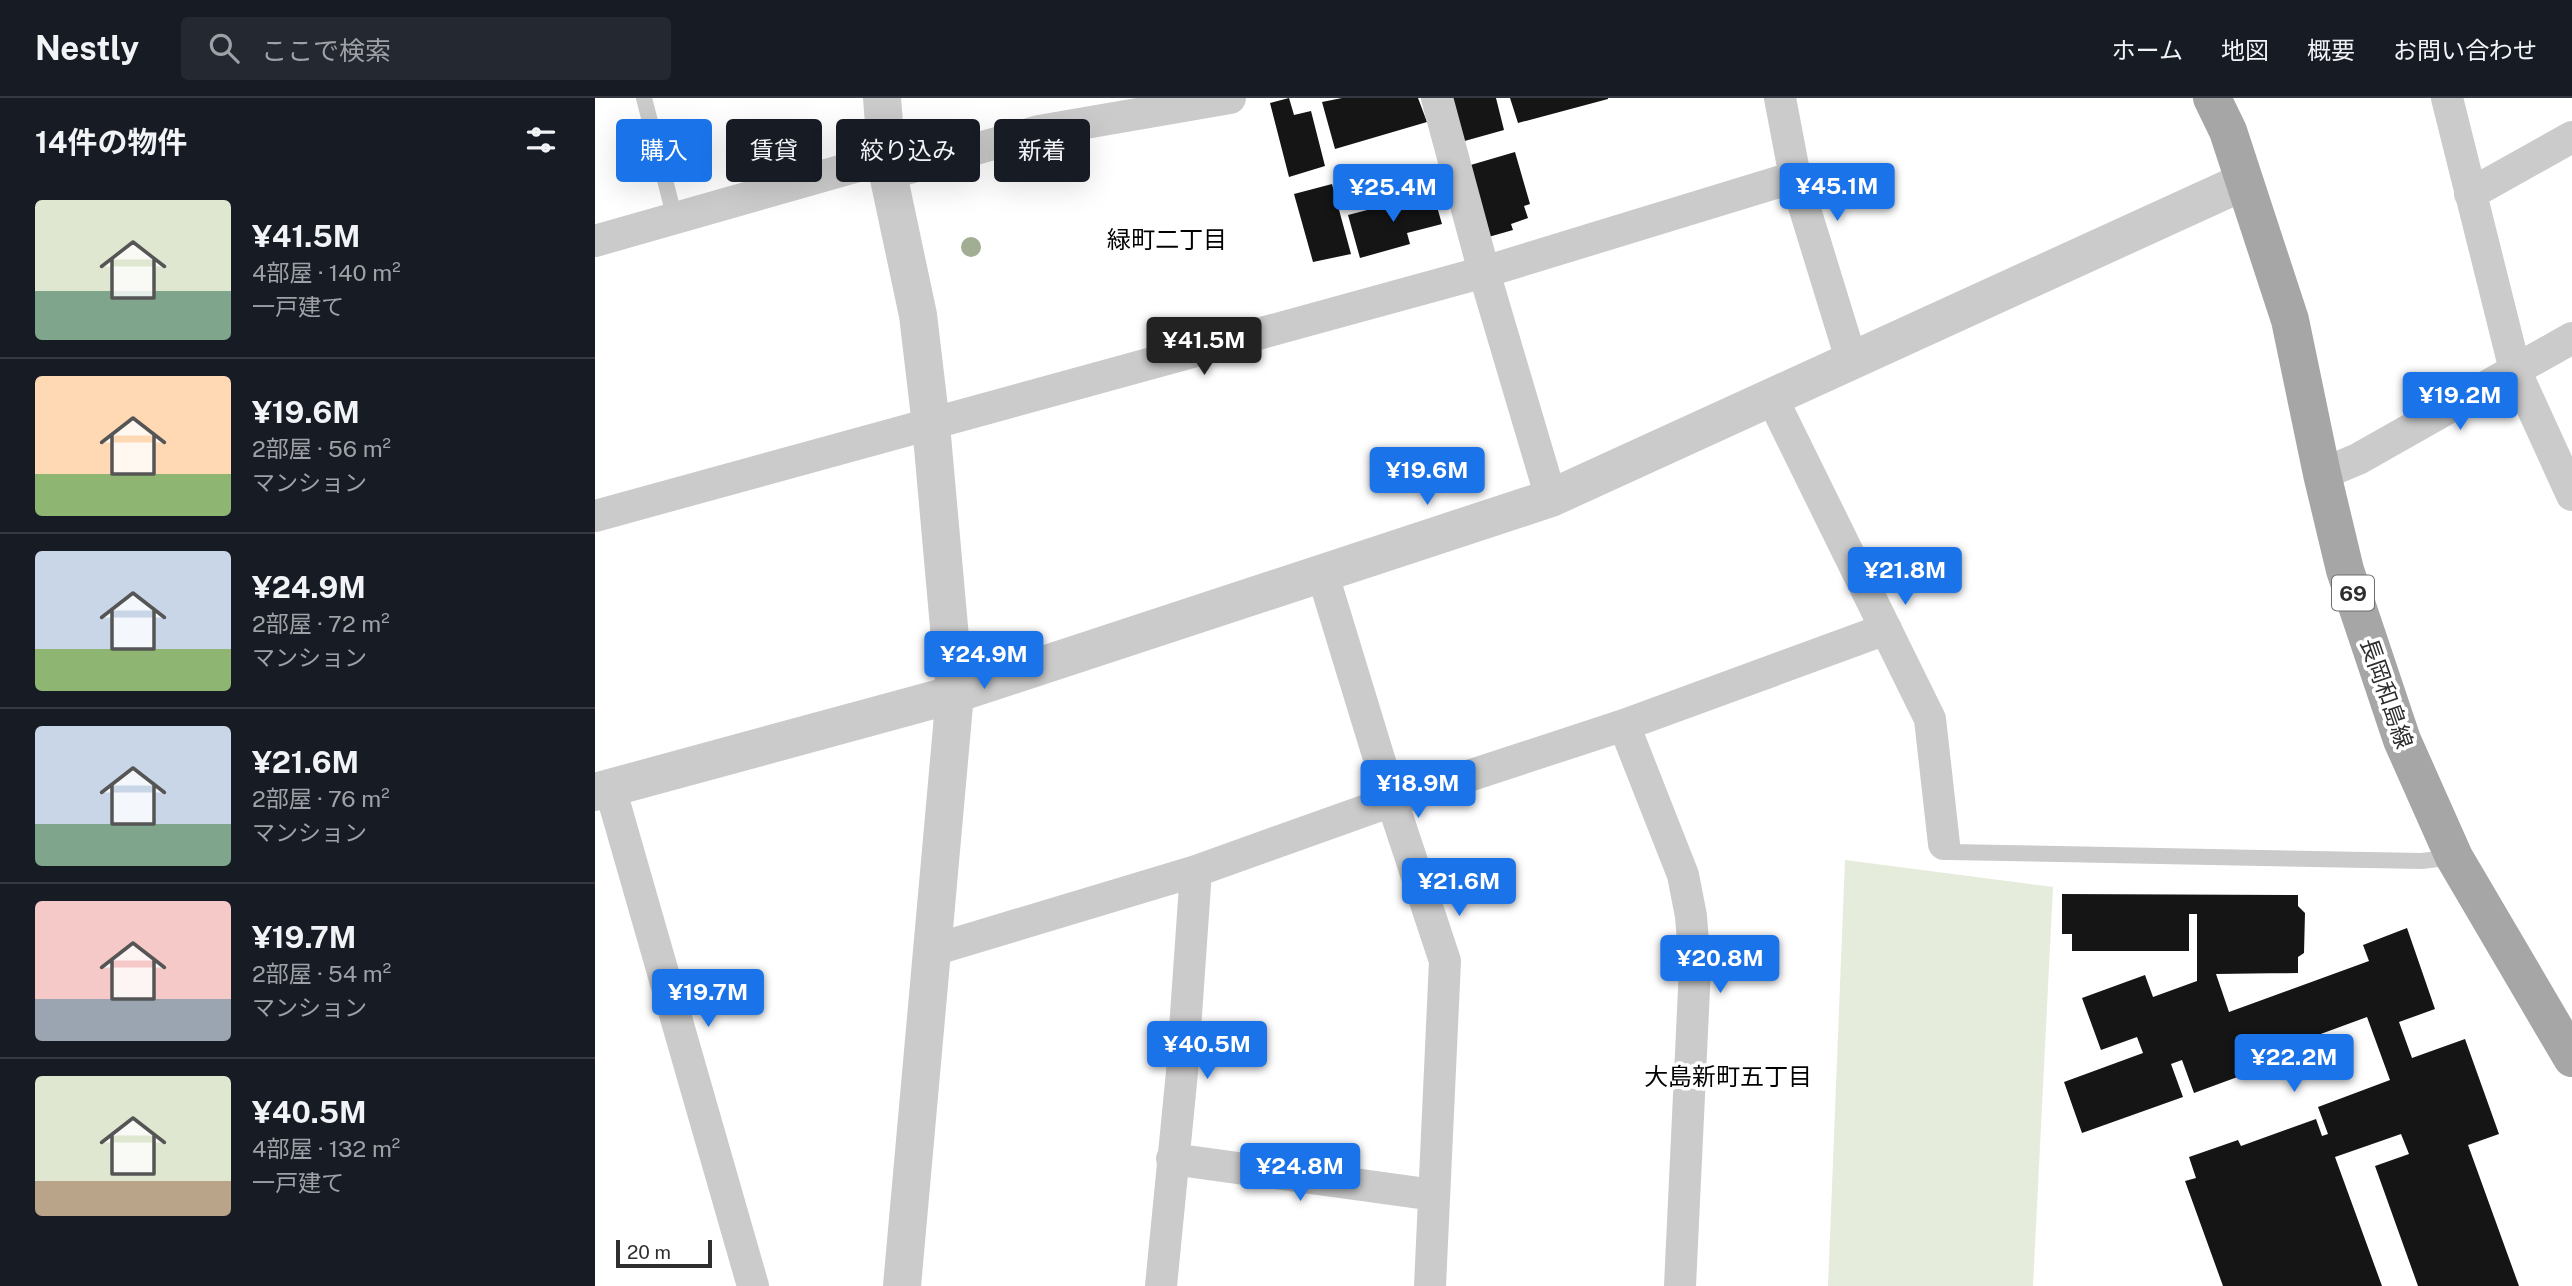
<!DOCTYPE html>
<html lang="ja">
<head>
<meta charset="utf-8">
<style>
	body { margin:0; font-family:"Public Sans","Noto Sans JP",sans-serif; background:#242831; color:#f1f3f6; height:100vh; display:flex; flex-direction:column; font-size:26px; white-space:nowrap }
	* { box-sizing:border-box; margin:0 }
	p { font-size:23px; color:#9ea1a6 }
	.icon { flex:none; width:38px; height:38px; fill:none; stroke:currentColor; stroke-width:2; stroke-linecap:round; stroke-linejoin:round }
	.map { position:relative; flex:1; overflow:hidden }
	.panel { display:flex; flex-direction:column; background:#171b24; width:595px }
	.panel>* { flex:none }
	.banner { position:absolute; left:21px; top:21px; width:665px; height:63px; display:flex; gap:14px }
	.scale { position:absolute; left:21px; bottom:18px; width:96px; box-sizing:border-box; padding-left:7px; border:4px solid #2e2e2e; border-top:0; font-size:19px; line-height:24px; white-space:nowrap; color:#2e2e2e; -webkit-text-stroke:5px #fff; paint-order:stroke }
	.price { position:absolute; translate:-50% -60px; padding:0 16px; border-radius:7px; background:#1a73e8; color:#fff; font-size:23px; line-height:46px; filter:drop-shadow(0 2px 4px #0008) }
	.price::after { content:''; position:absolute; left:50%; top:42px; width:21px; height:16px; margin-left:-10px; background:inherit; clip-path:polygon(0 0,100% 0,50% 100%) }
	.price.on { background:#222; color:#fff }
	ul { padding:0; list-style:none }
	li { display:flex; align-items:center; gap:21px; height:175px; padding:0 35px }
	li+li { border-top:2px solid #363941 }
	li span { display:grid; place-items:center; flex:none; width:196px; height:140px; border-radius:7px; color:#555 }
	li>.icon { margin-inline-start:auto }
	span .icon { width:84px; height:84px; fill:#fffc; stroke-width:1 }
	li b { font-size:30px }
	h2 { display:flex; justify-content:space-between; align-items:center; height:84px; padding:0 35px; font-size:30px }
	.chip { padding:0 24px; border-radius:7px; background:#171b24; box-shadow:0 7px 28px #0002; font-size:24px; line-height:63px }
	.chip.on { background:#1a73e8; color:#fff }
	header { display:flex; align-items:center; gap:42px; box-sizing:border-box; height:98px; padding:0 35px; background:#171b24; border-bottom:2px solid #363941 }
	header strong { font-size:33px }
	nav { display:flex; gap:38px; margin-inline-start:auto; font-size:24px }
	.search { width:490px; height:63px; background:#242831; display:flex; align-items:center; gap:18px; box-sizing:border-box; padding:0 24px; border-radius:7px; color:#9ea1a6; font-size:26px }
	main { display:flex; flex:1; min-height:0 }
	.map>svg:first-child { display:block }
	.green { fill:#e6ecdb }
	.building { fill:#151515 }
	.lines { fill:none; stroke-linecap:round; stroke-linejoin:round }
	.service { stroke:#cbcbcb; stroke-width:16 }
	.minor { stroke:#cbcbcb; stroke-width:32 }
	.tertiary { stroke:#cbcbcb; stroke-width:38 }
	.primary { stroke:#a6a6a6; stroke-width:38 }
	.tree { fill:#a2ae93 }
	.labels { text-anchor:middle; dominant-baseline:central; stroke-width:7; stroke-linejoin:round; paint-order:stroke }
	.shield { fill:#fff; stroke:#6d6d6d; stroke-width:2 }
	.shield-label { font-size:21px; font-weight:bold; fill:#2e2e2e }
	.street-label { font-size:23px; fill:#2e2e2e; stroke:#fff }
	.neighbourhood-label { font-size:24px; fill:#000; stroke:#fff }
</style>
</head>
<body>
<header>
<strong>Nestly</strong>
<div class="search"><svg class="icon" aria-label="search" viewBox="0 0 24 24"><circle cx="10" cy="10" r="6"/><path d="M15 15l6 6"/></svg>ここで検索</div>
<nav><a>ホーム</a><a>地図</a><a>概要</a><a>お問い合わせ</a></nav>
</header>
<main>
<section class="panel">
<h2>14件の物件<svg class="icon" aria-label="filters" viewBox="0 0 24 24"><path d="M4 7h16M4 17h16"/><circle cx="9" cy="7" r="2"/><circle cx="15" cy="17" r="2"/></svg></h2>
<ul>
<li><span style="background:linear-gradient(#dfe7d0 65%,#7fa58c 0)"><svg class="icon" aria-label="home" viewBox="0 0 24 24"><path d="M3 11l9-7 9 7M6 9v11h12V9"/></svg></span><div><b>¥41.5M</b><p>4部屋 · 140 m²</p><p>一戸建て</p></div></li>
<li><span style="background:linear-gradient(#ffd9b3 70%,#8fb573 0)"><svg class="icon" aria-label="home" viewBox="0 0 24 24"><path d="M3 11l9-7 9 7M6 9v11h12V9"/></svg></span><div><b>¥19.6M</b><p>2部屋 · 56 m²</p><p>マンション</p></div></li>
<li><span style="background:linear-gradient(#c9d6e8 70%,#8fb573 0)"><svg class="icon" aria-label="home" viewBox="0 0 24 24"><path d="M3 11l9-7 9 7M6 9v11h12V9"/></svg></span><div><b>¥24.9M</b><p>2部屋 · 72 m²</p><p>マンション</p></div></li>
<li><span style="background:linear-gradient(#c9d6e8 70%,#7fa58c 0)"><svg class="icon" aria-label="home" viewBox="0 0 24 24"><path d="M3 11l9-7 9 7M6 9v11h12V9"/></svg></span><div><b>¥21.6M</b><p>2部屋 · 76 m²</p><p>マンション</p></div></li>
<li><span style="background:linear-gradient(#f6c9c9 70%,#9aa5b1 0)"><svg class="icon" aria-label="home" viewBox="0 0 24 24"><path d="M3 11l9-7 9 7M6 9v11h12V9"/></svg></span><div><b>¥19.7M</b><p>2部屋 · 54 m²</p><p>マンション</p></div></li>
<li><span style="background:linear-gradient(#dfe7d0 75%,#b9a48a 0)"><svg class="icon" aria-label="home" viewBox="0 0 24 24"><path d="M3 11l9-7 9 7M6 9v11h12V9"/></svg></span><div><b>¥40.5M</b><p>4部屋 · 132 m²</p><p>一戸建て</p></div></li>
</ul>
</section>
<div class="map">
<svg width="1977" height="1188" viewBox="0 0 1977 1188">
	<rect width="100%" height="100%" fill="#fff"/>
	<path class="green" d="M1250,762L1458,789L1438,1188H1233Z"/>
	<path class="building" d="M694,0L699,17L716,13L730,68L694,79L675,5Z
		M747,0H823L832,24L740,51L727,4Z
		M854,0H901L909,32L866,44Z
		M915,0H1013V1L923,25Z
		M920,54L935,106L929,108L933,120L916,126L918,132L883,142L862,71Z
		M737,86L756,156L718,164L699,96Z
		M838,95L847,126L812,135L815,146L765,160L753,117Z
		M1467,796L1703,797V808L1710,815L1709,855L1703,859V875L1621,876L1634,914L1774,863L1768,847L1812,830L1840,911L1804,924L1817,960L1870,941L1904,1036L1873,1047L1924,1188H1823L1780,1068L1814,1056L1806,1036L1740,1059L1787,1188H1628L1590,1083L1601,1080L1594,1059L1643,1042L1646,1048L1721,1021L1727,1038L1733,1036L1723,1009L1795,982L1772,919L1652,963L1656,974L1599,995L1587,962L1576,966L1588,999L1487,1035L1469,984L1548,955L1542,939L1506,952L1487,900L1550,877L1558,899L1602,883V816H1594V853H1477V836H1467Z"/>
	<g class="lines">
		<path class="service" d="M49,0L80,121
			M1349,746L1354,754L1827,763L1859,759"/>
		<path class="minor" d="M842,0L889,174L956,400
			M1185,0L1200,79L1256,261
			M1852,0L1920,272L1977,397
			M293,76L444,33L635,0
			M1875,96L1977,39
			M0,143L291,60
			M1177,300L1335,621L1349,746
			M1727,376L1763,361L1977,240
			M0,418L889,174L1200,79
			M727,474L797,703L850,863L835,1188
			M1029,627L1088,777L1096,818L1100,870L1085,1188
			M15,690L158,1188
			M335,853L601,773L797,703L1029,627L1291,531
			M577,1061L839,1097
			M566,1188L587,974L601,773"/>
		<path class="tertiary" d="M287,0L293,76L323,217L336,327L360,596L307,1188
			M0,694L360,596L956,400L1648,84"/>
		<path class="primary" d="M1617,0L1633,33L1695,222L1727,376L1750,472L1807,642L1859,759L1977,960"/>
	</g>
	<circle class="tree" cx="376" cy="149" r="10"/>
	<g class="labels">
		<rect class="shield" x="1737" y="477.5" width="42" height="35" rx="5"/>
		<g class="shield-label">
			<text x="1758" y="495">69</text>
		</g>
		<g class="street-label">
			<text transform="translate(1792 595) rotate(71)">長岡和島線</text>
		</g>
		<g class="neighbourhood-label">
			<text x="572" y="141">緑町二丁目</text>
			<text x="1133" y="978">大島新町五丁目</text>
		</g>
	</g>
</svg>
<div class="scale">20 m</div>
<b class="price" style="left:1242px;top:125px">¥45.1M</b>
<b class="price" style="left:798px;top:126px">¥25.4M</b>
<b class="price on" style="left:609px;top:279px">¥41.5M</b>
<b class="price" style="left:1865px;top:334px">¥19.2M</b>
<b class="price" style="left:832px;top:409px">¥19.6M</b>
<b class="price" style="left:1310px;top:509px">¥21.8M</b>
<b class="price" style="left:389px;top:593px">¥24.9M</b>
<b class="price" style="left:823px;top:722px">¥18.9M</b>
<b class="price" style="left:864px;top:820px">¥21.6M</b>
<b class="price" style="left:1125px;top:897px">¥20.8M</b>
<b class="price" style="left:113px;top:931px">¥19.7M</b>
<b class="price" style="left:612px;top:983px">¥40.5M</b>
<b class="price" style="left:1699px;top:996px">¥22.2M</b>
<b class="price" style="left:705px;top:1105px">¥24.8M</b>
<div class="banner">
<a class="chip on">購入</a>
<a class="chip">賃貸</a>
<a class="chip">絞り込み</a>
<a class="chip">新着</a>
</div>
</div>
</main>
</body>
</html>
